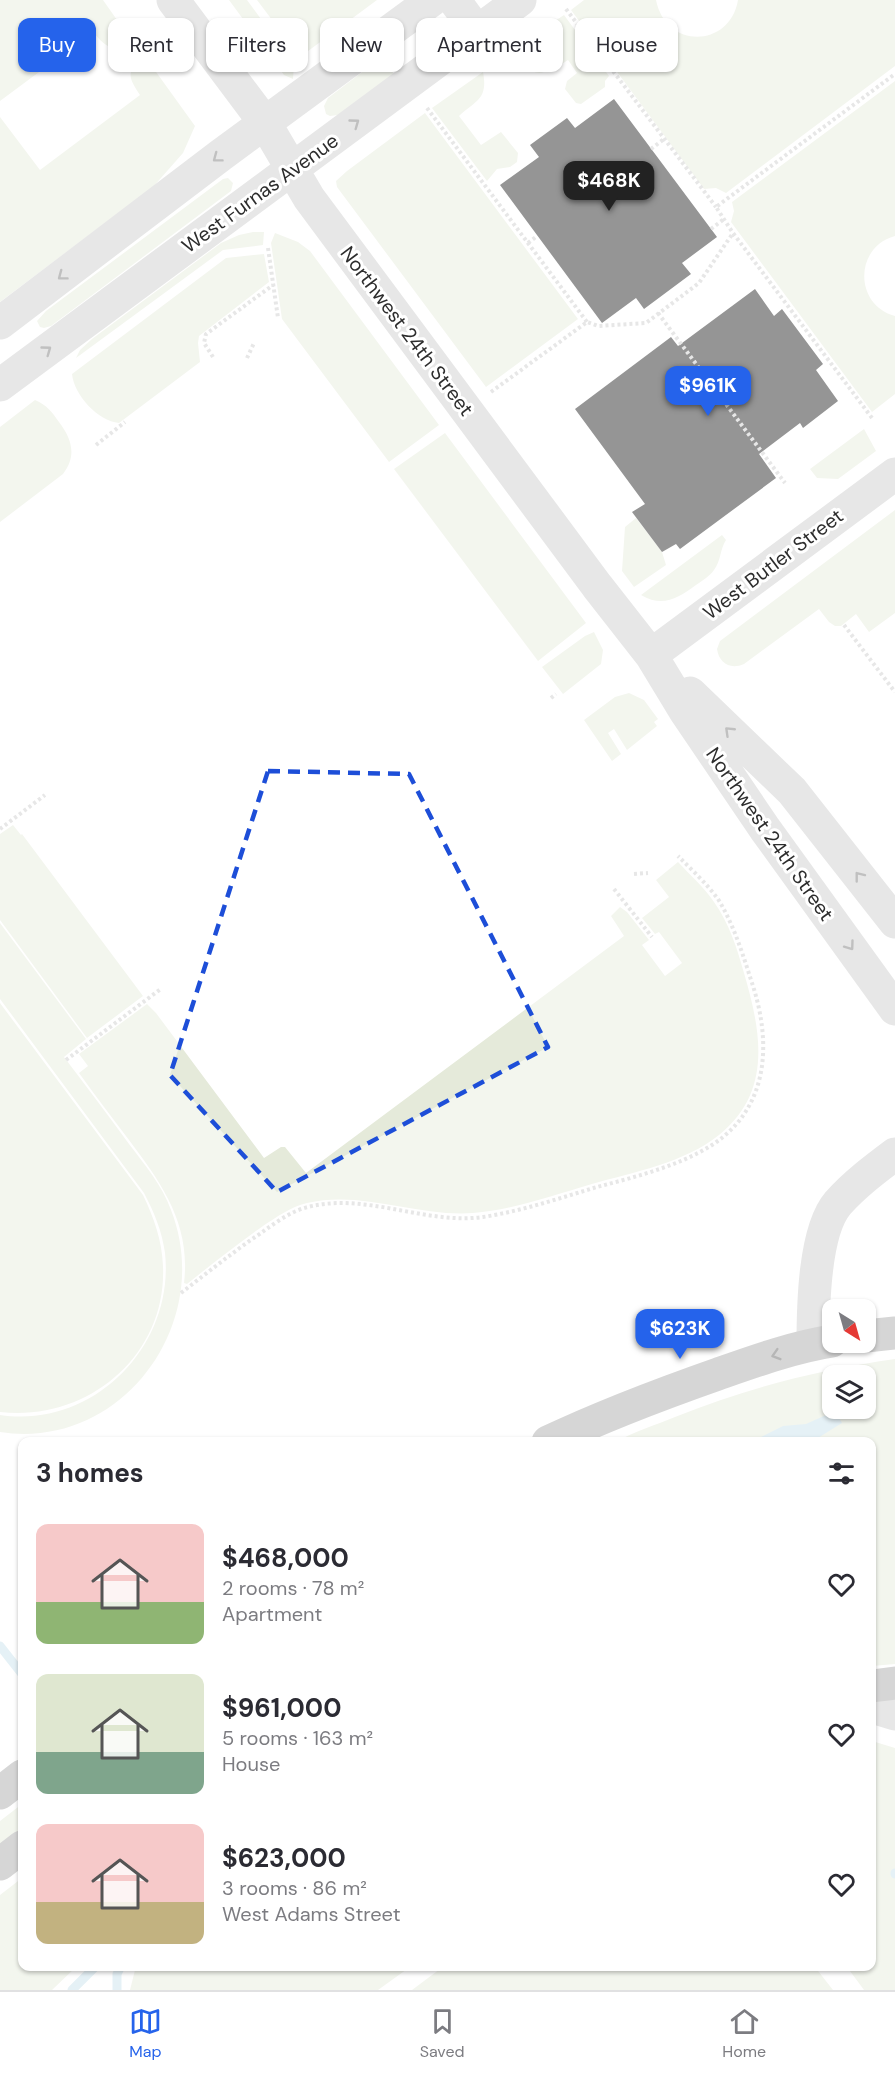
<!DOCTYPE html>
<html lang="en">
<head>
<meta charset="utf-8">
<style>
	body { margin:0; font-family:"DM Sans",sans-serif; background:#f7f7f7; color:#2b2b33; height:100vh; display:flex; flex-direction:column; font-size:22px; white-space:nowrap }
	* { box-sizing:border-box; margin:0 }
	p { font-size:20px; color:#7c7c81 }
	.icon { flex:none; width:33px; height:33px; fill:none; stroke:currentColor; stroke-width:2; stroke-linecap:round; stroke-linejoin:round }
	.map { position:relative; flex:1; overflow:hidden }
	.drawer { position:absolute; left:18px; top:1437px; width:858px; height:534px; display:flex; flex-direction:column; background:#fff; border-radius:12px; box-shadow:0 2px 4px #0004 }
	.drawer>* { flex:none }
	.banner { position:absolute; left:18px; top:18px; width:860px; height:54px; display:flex; gap:12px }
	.needle { width:39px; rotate:143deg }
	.fabs { position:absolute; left:822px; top:1299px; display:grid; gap:12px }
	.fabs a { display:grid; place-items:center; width:54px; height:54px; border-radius:12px; background:#fff; box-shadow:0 2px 4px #0004; font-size:30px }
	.price { position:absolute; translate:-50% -51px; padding:0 14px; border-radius:12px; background:#2563eb; color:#fff; font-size:20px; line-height:39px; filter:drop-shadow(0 2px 3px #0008) }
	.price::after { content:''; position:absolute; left:50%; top:36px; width:18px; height:14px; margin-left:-9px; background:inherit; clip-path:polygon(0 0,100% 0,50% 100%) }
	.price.active { background:#222; color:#fff }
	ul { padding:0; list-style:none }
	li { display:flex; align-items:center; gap:18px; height:150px; padding:0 18px }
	li span { display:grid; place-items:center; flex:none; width:168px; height:120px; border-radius:12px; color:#555 }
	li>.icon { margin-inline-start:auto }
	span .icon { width:72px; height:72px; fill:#fffc; stroke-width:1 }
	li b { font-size:26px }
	h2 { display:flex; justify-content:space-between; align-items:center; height:72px; padding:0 18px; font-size:26px }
	.pill { padding:0 21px; border-radius:12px; background:#fff; box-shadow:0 2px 4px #0004; font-size:21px; line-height:54px }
	.pill.active { background:#2563eb; color:#fff }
	.tab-bar { display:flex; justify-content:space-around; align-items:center; height:84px; border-top:2px solid #e1e1e2; background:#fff; font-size:16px; color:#7c7c81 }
	.tab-bar a { display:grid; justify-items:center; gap:3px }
	.tab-bar .active { color:#2563eb }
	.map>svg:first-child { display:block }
	.green { fill:#e5eada; fill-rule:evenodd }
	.water { fill:#c6e1eb }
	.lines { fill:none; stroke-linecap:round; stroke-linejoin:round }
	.stream { stroke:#c6e1eb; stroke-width:9 }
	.building { fill:#141414 }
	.path { stroke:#cacaca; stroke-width:4; stroke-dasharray:3 3; stroke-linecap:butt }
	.minor { stroke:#cacaca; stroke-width:33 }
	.major { stroke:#a5a5a5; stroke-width:33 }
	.oneway { stroke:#747474 }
	.oneway2 { stroke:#5d5d5d }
	.marked { fill:none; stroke:#1d4ed8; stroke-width:4.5; stroke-dasharray:12 8; stroke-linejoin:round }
	.labels { text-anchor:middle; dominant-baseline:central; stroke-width:6; stroke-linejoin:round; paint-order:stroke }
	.street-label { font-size:20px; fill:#2d2d2d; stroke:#fff }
</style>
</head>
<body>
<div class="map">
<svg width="895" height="1990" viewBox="0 0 895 1990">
	<rect width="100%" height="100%" fill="#fff"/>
	<path class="green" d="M0,0H103L129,37C115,57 104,45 93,32L0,101Z
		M229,0H247L294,64L293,79L284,75Z
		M257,0H377L300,57Z
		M584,0H656C666,50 730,48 738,0H895V66L726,193L716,188L704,189L571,10Z
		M564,15L609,76L605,81V87L581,104L576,103L565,89L567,81L577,73L568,60C540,78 532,78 510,52L513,50L516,52L519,49L517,46Z
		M382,57L394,74L338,115L330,116L326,114L324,106L328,98Z
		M146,58L195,126L183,153L153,187L0,302V117L40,170L140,95C129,78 124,71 146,58Z
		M483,72C488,99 477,100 459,116L481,145L501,132L518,153L517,162L510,167L497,169L487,181L432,108Z
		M895,81V236C854,247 854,305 895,316V394L872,412L731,222L734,211L732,202Z
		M425,113L578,319L486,387L337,187L336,181L347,171Z
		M228,178L233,183L231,191L51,326L44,328L40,327L37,321L46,311L223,179Z
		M253,232H264L263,245L223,250L76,358L80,350L92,339L221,243L239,235Z
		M275,233L298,242L310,251L439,425L389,462L282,319L271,243Z
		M264,254L269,282L199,336L198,343L200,362L119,423C98,421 74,395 72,374L226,258Z
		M35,400C47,405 52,412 59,422C72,439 77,456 63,474L0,522V427Z
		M864,429L876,451L838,479L817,478L810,469Z
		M445,433L586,623L538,661L394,469Z
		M895,510V613L869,632L856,614L841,626H835L829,622L819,609L744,664C730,670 719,663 717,649L720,641Z
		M636,518L662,552L666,565L634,587L622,571L625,527Z
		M722,535L726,540C720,549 721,561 714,570C710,576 702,581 696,585C678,598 663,608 641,595Z
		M594,632L603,650L601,664L563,694L542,667L585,636Z
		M629,693L644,700L658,719L654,722L657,726L627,750L614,729L608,733L621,754L612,761L584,720L615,697Z
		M13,825L21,835L22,834L143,996L87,1038L0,920V834Z
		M678,862C690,875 704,887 714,902C729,923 737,948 744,973C761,1031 773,1092 719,1135C684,1163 634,1172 592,1184C554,1195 513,1210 473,1213C417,1217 362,1190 307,1203C290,1207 277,1217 263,1226C237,1244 212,1264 187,1284L184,1283C191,1224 162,1184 129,1140C112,1118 95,1095 79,1073L88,1066L79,1054L147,1004L156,1013L264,1158L281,1147H285L306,1173L624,936L611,916L620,907L627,912L649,940L642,945L665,976L682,963L659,932L655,934L642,918L669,897L656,880Z
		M0,923L86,1039L64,1057C86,1086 108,1115 129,1144C145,1165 162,1185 171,1210C215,1322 123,1451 0,1432V1415C93,1429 175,1346 165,1253C162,1231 154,1212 144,1193L0,999Z
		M0,1003L143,1195C154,1218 162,1240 163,1266C167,1356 87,1422 0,1412Z
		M895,1359V1664L872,1666V1442H615C634,1432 655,1425 675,1417C747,1388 818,1370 895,1359ZM832,1376H866V1408H832Z
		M872,1741L895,1748V1990H864L847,1967L872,1966Z
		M22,1804V1831L0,1848V1821Z
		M22,1878V1966L76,1967L52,1990H0V1895Z
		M136,1966H410V1967L378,1990H130Z
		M444,1966L815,1967L833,1990H412Z"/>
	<path class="water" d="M835,1411L842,1423L813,1441H732L745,1437H761L783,1426L806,1424Z"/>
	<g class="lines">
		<path class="stream" d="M0,1646L22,1674
			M895,1873V1874
			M72,1990L96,1966
			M117,1990V1974L121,1966"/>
	</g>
	<path class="building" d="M614,99L717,237L682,263L691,274L644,309L636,298L602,323L500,185L539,157L530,145L567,118L575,128Z
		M755,289L774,316L782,309L823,364L816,370L838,401L803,428L800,423L759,454L776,478L680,549L676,544L662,552L632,512L645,504L575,409L671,337L678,346Z"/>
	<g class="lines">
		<path class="path" d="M566,9L716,207
			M427,108L587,322
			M651,149L664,139
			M711,229L724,219
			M528,243L537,236
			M268,248L278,318
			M658,313L785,483
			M213,357L204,343L206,334L273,285
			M247,358L254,343
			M491,392L587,322L598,326L646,323L699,283L733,233
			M872,418L733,233L716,207L895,74
			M96,445L125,422
			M844,625L895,692
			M551,698L556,694
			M0,829L45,795
			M634,874L648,873
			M614,889L652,937
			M66,1060L162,988
			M181,1293C207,1273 233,1252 261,1233C275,1223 291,1211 308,1207C366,1192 425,1225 483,1217C522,1211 560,1198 597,1187C635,1177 679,1166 712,1145C769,1108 772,1043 752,983C743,955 734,925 718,899C707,884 691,869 678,856"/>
		<path class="minor" d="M173,0L265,123L309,198L597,586L651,655L685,711L765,829L895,1009
			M454,0L477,31
			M0,323L221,155L432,0
			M0,385L520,0
			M651,655L895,474
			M690,693L792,791L895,922
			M813,1344C813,1308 814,1231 838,1203C855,1184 875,1169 895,1154
			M872,1707L895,1714"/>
		<path class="major" d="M866,1336L895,1333
			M548,1442C603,1416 661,1394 718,1374C755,1361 794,1347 832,1341
			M872,1686L895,1683
			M0,1793L22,1776
			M0,1864L22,1847"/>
	</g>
	<defs><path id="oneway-chevron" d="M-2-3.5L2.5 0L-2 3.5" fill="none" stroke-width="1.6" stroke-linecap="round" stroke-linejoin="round" transform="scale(1.5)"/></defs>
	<g class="oneway">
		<use href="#oneway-chevron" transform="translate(355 123) rotate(-36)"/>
		<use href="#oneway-chevron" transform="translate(217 158) rotate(143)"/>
		<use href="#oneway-chevron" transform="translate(62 276) rotate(143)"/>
		<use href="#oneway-chevron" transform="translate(47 350) rotate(-36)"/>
		<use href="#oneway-chevron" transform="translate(729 731) rotate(-136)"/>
		<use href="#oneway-chevron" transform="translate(859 876) rotate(-128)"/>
		<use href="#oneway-chevron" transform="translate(850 946) rotate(54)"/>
	</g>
	<use class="oneway2" href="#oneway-chevron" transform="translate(776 1355) rotate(163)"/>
	<path d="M0 0H895V1990H0ZM268,771L409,774L548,1047L277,1192L170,1075Z" fill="#fff" fill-opacity=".55" fill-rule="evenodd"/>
	<path class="marked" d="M268,771L409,774L548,1047L277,1192L170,1075Z"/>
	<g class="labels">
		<g class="street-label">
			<text transform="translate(260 193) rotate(-36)">West Furnas Avenue</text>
			<text transform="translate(407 331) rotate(53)">Northwest 24th Street</text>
			<text transform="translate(773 564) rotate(-37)">West Butler Street</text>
			<text transform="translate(770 834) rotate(55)">Northwest 24th Street</text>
		</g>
	</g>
</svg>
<div class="fabs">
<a><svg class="needle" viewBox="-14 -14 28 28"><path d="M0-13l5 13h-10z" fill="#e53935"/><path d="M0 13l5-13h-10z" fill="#7c7c81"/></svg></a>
<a><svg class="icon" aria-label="layers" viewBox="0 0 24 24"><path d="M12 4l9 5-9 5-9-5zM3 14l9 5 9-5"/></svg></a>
</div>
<b class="price active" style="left:609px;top:212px">$468K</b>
<b class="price" style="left:708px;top:417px">$961K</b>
<b class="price" style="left:680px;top:1360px">$623K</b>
<div class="banner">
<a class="pill active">Buy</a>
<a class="pill">Rent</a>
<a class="pill">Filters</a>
<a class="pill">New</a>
<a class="pill">Apartment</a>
<a class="pill">House</a>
</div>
<section class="drawer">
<h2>3 homes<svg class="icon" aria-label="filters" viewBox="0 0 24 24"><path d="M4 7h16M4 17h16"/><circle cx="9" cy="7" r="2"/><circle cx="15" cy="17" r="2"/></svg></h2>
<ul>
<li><span style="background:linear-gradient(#f6c9c9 65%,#8fb573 0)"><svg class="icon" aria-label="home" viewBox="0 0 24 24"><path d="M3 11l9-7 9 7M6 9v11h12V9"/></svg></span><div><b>$468,000</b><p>2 rooms · 78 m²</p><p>Apartment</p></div><svg class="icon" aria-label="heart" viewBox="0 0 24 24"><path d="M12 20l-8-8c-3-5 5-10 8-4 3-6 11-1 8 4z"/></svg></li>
<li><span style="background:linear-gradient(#dfe7d0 65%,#7fa58c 0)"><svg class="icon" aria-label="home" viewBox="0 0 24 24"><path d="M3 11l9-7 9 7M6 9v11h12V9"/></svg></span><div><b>$961,000</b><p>5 rooms · 163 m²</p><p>House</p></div><svg class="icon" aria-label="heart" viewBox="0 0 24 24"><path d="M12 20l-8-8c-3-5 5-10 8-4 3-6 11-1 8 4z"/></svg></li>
<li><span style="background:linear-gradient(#f6c9c9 65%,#c2b280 0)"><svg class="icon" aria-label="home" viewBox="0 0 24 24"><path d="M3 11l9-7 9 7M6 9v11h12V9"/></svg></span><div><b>$623,000</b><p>3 rooms · 86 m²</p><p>West Adams Street</p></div><svg class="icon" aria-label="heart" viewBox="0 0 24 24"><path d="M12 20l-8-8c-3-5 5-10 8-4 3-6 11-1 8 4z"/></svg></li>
</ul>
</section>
</div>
<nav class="tab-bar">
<a class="active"><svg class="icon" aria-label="map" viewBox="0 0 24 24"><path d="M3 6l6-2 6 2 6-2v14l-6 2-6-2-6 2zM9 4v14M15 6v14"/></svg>Map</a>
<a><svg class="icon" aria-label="saved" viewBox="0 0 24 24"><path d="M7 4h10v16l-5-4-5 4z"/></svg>Saved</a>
<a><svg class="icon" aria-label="home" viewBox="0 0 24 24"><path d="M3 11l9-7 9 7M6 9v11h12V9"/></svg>Home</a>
</nav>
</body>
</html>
